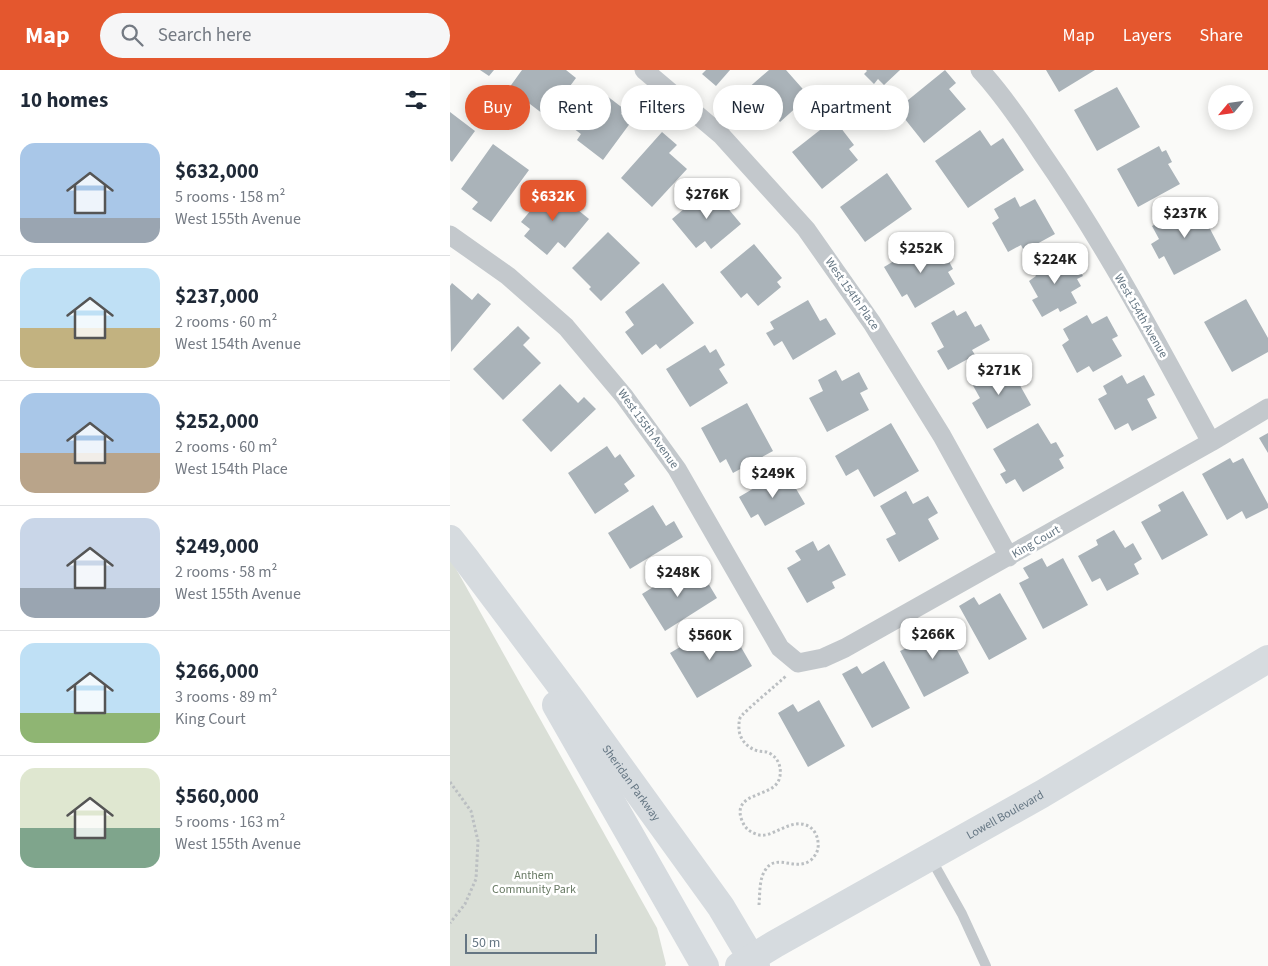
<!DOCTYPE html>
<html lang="en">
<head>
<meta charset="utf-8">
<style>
	body { margin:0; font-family:"Source Sans 3",sans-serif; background:#f6f6f7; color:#1f2937; height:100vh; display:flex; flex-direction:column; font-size:19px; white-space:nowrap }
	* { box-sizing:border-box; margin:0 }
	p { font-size:16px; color:#747a83 }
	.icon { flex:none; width:28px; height:28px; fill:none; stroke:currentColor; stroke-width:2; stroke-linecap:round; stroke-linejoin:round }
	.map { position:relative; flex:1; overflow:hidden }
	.details { display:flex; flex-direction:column; background:#fff; width:450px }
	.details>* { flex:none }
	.top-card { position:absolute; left:15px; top:15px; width:475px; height:45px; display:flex; gap:10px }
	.needle { width:32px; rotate:241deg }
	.controls { position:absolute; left:758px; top:15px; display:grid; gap:10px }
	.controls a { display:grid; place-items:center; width:45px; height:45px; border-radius:50%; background:#fff; box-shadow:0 2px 12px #0003; font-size:25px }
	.scale { position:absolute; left:15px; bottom:12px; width:132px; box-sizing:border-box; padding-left:5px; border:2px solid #657683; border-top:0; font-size:14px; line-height:18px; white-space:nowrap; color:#657683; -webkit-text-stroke:4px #fff; paint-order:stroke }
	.price { position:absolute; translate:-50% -42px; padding:0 11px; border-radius:10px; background:#fff; color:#222; font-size:16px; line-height:32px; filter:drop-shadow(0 1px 2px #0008) }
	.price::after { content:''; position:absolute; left:50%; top:30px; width:15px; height:11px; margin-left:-8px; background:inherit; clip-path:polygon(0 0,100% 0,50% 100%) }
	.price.on { background:#e4572e; color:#fff }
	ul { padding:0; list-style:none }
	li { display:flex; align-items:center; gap:15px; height:125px; padding:0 20px }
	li+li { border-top:1px solid #e0e1e3 }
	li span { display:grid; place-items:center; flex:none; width:140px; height:100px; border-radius:15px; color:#555 }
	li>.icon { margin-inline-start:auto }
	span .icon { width:60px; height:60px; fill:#fffc; stroke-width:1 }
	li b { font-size:21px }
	h2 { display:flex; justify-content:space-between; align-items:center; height:60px; padding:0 20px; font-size:21px }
	.tag { padding:0 18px; border-radius:22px; background:#fff; box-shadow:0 2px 12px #0003; font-size:18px; line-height:45px }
	.tag.on { background:#e4572e; color:#fff }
	header { display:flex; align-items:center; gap:30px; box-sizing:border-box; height:70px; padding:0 25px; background:#e4572e; color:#fff }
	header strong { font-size:24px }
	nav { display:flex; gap:28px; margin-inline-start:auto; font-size:18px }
	.search { width:350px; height:45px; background:#f6f6f7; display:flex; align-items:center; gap:12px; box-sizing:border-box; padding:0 18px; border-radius:28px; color:#747a83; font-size:19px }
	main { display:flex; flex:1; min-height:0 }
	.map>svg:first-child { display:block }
	.green { fill:#dadfd7 }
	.building { fill:#aab3b9 }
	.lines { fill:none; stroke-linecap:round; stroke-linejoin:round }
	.path { stroke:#bbbfc2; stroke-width:3; stroke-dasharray:2.5 2.5; stroke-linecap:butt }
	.lane { stroke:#c3c8cc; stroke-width:10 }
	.street { stroke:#c3c8cc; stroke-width:19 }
	.secondary { stroke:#d6dbdf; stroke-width:28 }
	.labels { text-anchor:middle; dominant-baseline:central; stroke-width:5; stroke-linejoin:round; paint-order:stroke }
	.street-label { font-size:12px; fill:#657683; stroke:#fff }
	.park-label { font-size:12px; fill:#687a64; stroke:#fff }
</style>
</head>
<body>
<header>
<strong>Map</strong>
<div class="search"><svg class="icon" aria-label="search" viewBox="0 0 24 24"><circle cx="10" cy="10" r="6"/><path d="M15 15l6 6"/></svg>Search here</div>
<nav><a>Map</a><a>Layers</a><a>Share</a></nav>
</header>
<main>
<section class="details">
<h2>10 homes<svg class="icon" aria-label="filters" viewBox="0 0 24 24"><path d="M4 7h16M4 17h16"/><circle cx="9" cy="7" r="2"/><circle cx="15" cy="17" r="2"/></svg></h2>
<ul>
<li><span style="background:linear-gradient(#a9c7e8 75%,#9aa5b1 0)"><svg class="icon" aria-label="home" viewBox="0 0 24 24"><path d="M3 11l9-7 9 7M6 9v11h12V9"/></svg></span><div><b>$632,000</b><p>5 rooms · 158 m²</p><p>West 155th Avenue</p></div></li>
<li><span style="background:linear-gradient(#bfe0f5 60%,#c2b280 0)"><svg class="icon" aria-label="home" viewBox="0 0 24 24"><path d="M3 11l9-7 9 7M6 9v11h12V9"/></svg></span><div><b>$237,000</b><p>2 rooms · 60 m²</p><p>West 154th Avenue</p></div></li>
<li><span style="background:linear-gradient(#a9c7e8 60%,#b9a48a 0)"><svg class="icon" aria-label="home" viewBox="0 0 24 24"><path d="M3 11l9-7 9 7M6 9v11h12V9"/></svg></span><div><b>$252,000</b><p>2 rooms · 60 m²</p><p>West 154th Place</p></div></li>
<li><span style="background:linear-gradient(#c9d6e8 70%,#9aa5b1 0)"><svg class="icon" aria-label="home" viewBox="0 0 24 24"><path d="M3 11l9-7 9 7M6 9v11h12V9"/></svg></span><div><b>$249,000</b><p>2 rooms · 58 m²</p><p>West 155th Avenue</p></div></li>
<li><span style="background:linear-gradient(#bfe0f5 70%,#8fb573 0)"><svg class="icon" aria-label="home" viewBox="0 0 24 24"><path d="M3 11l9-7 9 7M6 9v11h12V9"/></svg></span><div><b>$266,000</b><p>3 rooms · 89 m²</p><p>King Court</p></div></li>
<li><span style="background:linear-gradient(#dfe7d0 60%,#7fa58c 0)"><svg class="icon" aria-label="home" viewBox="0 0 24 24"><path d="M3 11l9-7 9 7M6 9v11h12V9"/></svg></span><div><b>$560,000</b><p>5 rooms · 163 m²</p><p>West 155th Avenue</p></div></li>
</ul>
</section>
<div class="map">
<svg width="818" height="896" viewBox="0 0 818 896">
	<rect width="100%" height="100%" fill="#fafaf8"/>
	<path class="green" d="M0,488L207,858L216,894L215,896H0Z"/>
	<path class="building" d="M30,0H44L39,6Z
		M72,0H116L126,8L97,47L59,18Z
		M256,0H280L266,16L252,4Z
		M319,0H336L359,26L330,52L318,39L308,48L289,26Z
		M416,0H450L434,15L428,9L424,14L414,4L417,1Z
		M495,0L506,13L499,19L516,39L474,73L447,39Z
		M596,0H645L609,22Z
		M144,16L174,39L171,44L181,52L153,90L127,70L131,64L116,53Z
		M667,17L690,57L647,81L624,40Z
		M0,42L25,61L2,92L0,90Z
		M384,49L404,75L399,79L408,90L372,119L342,82Z
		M530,60L541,76L553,68L574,100L518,138L485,91Z
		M212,62L227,75L219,83L237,99L202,137L171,108Z
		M43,74L79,100L41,152L22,139L28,132L11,119Z
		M709,76L712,82L716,80L722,92L718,94L730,114L688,137L667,99Z
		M437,103L462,139L415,172L390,137Z
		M100,117L139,149L115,178L108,172L97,185L74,166L80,159L71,152Z
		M260,117L291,154L261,179L255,171L246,178L222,149Z
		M565,127L570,137L585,129L605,164L574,181L571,175L558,182L542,153L549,148L544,139Z
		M743,134L749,145L755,142L762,155L759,157L771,180L724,205L714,186L709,189L701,174L709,169L702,156Z
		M158,162L190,193L151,231L139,219L141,217L122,198Z
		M479,170L491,189L496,186L503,199L498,202L505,214L465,238L457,224L452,227L434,197Z
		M304,174L332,208L327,212L331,217L308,236L297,223L291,228L270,202Z
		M622,186L633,206L627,209L631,216L621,222L627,233L610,242L608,238L592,247L582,230L588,227L579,211L586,206L582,199L603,187L607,195Z
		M2,213L22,230L28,223L41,234L1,282L0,216Z
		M213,213L244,253L210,279L206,274L192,285L175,262L184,255L175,242Z
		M796,229L818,268V282L782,302L754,252Z
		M358,230L370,251L376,248L386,264L343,290L332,271L324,276L316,263L324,259L320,252Z
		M504,240L507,246L516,241L525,257L531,254L540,270L522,280L525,285L498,300L487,281L494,277L481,253Z
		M637,245L642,254L657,246L668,266L662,269L672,286L643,302L639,296L627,303L612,275L619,270L613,259Z
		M68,256L80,268L73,275L91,293L53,330L23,299Z
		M255,275L260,283L266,279L275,295L269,299L278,313L240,337L216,299Z
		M557,292L581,335L537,359L522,333L530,328L521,312Z
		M386,300L392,311L409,302L418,319L410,323L419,340L377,362L359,328L373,321L368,310Z
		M672,305L677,314L694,305L705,325L697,329L707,348L682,361L678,353L665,360L648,329L657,324L653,316Z
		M110,314L128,333L134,327L146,339L101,382L72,350Z
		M297,333L323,381L283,403L276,389L270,393L251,358Z
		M441,353L469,401L424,427L408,399L396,406L385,386Z
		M588,353L601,374L606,372L614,386L609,389L614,398L573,422L565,409L556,414L550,404L556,401L543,379Z
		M818,363V383L809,368Z
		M157,376L165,388L170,384L185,406L174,414L179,421L145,444L118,403Z
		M780,388L783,393L793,388L818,434V438L796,449L792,441L777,450L752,404Z
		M335,400L355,434L315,456L308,444L301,448L289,427Z
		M456,421L463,434L478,426L488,443L478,449L489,469L449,492L436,469L446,464L430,436Z
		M733,421L758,465L712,490L691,452L711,441L708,435Z
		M203,435L216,456L224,451L233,467L180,499L158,463Z
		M664,460L675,478L683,473L692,489L684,494L689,504L657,521L650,508L642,512L628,486L648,475L646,470Z
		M363,471L368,481L379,474L396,505L382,512L385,518L357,533L337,498L351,490L345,481Z
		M592,488L597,497L613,488L638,535L593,559L569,513L579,508L573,498Z
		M237,496L250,518L258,513L267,528L215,561L192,524Z
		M550,523L577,569L539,590L509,536L524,527L529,535Z
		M267,555L276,570L284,565L302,596L247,628L220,583Z
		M474,556L479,565L495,557L519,603L474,627L450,581L461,576L455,566Z
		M434,591L460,638L422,658L392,604L407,596L412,604Z
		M369,630L395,676L358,697L328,643L343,634L348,642Z"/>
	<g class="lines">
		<path class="path" d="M0,712L21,741L28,771L26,809L15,834L0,853
			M309,835C310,823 309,808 316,799C327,783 346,802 361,790C366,785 369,780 368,773C368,767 365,761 360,757C341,745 322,771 306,764C298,761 294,757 291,748C284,723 319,727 328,712C333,702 330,688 319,683C316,681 312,682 308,681C297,678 288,668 289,656C289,653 289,651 290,648C292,643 329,613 337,605"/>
		<path class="lane" d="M480,787L512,844L536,896"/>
		<path class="street" d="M194,0L271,65L356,159L422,253L492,366L559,487
			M530,0C553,25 572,53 591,82C655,174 708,274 761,372
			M0,165L58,206L116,257L174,326L227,399L330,578L348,593L373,588L395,578L761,372L818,338"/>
		<g class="secondary">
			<path id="s1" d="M0,469L15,488L123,632L271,837L306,896"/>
			<path d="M106,635L255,896"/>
			<path id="s2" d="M289,896L325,874L592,724L818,589"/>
		</g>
	</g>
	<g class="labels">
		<g class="street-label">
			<text transform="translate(402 224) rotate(55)">West 154th Place</text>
			<text transform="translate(691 246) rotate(60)">West 154th Avenue</text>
			<text transform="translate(198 359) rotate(54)">West 155th Avenue</text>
			<text transform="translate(586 472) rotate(-30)">King Court</text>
			<text stroke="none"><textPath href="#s1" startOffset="304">Sheridan Parkway</textPath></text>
			<text stroke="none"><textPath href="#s2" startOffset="306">Lowell Boulevard</textPath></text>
		</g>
		<g class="park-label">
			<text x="84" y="805">Anthem<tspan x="84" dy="14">Community Park</tspan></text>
		</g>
	</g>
</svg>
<div class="controls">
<a><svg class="needle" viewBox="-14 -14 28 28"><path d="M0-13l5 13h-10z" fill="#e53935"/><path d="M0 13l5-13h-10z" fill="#747a83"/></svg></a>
</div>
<div class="scale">50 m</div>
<b class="price" style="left:257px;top:150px">$276K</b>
<b class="price on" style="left:103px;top:152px">$632K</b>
<b class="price" style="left:735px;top:169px">$237K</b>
<b class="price" style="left:471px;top:204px">$252K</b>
<b class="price" style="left:605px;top:215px">$224K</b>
<b class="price" style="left:549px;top:326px">$271K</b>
<b class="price" style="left:323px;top:429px">$249K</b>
<b class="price" style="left:228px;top:528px">$248K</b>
<b class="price" style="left:483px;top:590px">$266K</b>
<b class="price" style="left:260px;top:591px">$560K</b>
<div class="top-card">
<a class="tag on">Buy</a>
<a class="tag">Rent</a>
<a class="tag">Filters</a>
<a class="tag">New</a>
<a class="tag">Apartment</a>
</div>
</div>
</main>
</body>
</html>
